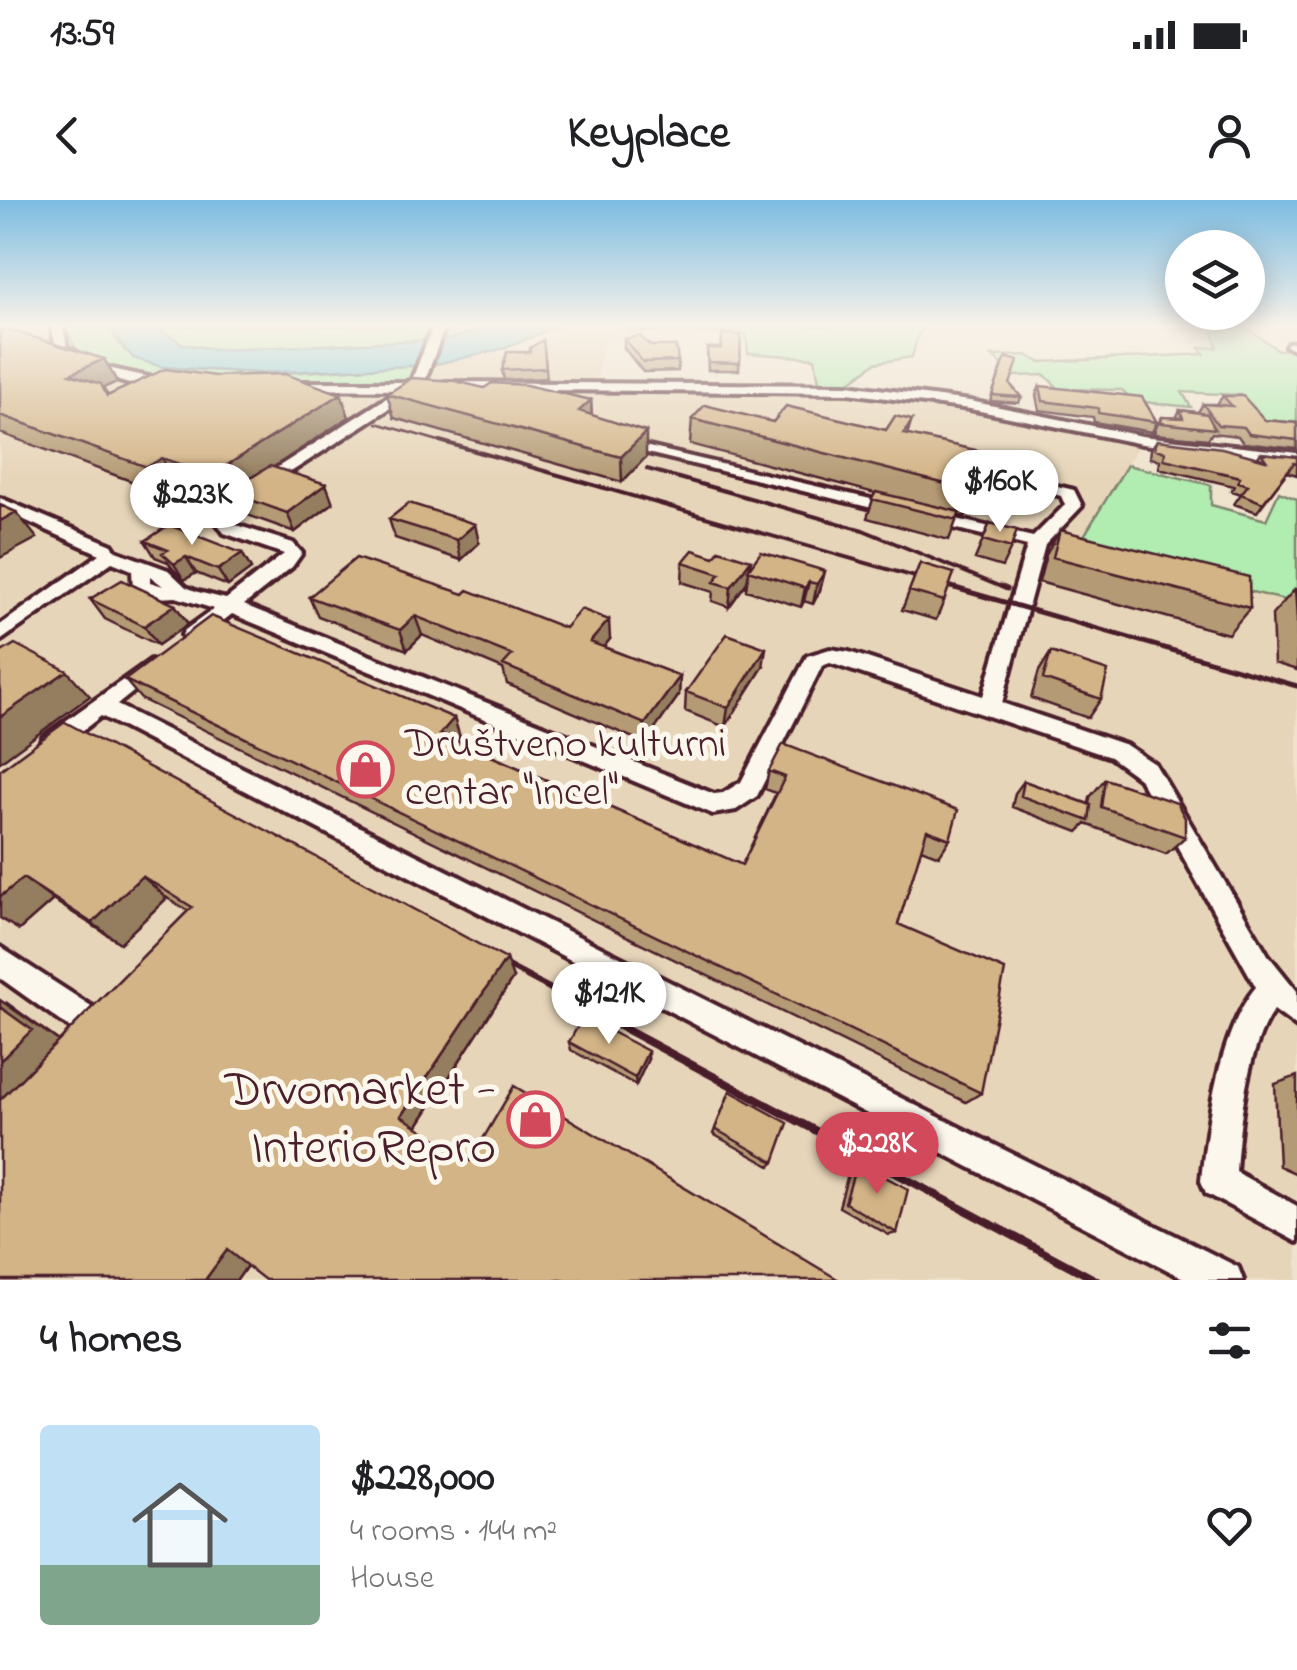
<!DOCTYPE html>
<html lang="en">
<head>
<meta charset="utf-8">
<style>
	body { margin:0; font-family:"Indie Flower",sans-serif; background:#f2f2f2; color:#202124; height:100vh; display:flex; flex-direction:column; font-size:38px; white-space:nowrap }
	* { box-sizing:border-box; margin:0 }
	p { font-size:32px; color:#757577 }
	.icon { flex:none; width:55px; height:55px; fill:none; stroke:currentColor; stroke-width:2; stroke-linecap:round; stroke-linejoin:round }
	.map { position:relative; height:1080px; overflow:hidden }
	.side { display:flex; flex-direction:column; background:#fff; flex:1 }
	.side>* { flex:none }
	.controls { position:absolute; left:1165px; top:30px; display:grid; gap:20px }
	.controls a { display:grid; place-items:center; width:100px; height:100px; border-radius:50%; background:#fff; box-shadow:0 5px 25px #0003; font-size:50px }
	.price { position:absolute; translate:-50% -85px; padding:0 22px; border-radius:35px; background:#fff; color:#222; font-size:32px; line-height:65px; filter:drop-shadow(0 2px 5px #0008) }
	.price::after { content:''; position:absolute; left:50%; top:60px; width:30px; height:22px; margin-left:-15px; background:inherit; clip-path:polygon(0 0,100% 0,50% 100%) }
	.price.on { background:#d1495b; color:#fff }
	ul { padding:0; list-style:none }
	li { display:flex; align-items:center; gap:30px; height:250px; padding:0 40px }
	li+li { border-top:2px solid #e0e0e0 }
	li span { display:grid; place-items:center; flex:none; width:280px; height:200px; border-radius:10px; color:#555 }
	li>.icon { margin-inline-start:auto }
	span .icon { width:120px; height:120px; fill:#fffc; stroke-width:1 }
	li b { font-size:42px }
	h2 { display:flex; justify-content:space-between; align-items:center; height:120px; padding:0 40px; font-size:42px }
	.status { display:flex; justify-content:space-between; align-items:center; height:70px; padding:0 50px; background:#fff; direction:ltr }
	.status svg { height:28px; fill:currentColor }
	header { display:flex; justify-content:space-between; align-items:center; height:130px; padding:0 40px; background:#fff; font-size:45px; font-weight:700 }
	.map>svg:first-child { display:block }
	.built { fill:#e7d5b9 }
	.green { fill:#b1ecb1; stroke:#7e866e; stroke-width:2.5 }
	.water { fill:#7ac8d8; stroke:#678493; stroke-width:2.5 }
	.lines { fill:none; stroke-linecap:round; stroke-linejoin:round }
	.minor-casing { stroke:#4a1f2b; stroke-width:8 }
	.minor { fill:#fbf7ec; fill-rule:evenodd }
	.rail-far4 { stroke:#4a1f2b; stroke-width:2.5 }
	.rail-far3 { stroke:#4a1f2b; stroke-width:4 }
	.rail-far2 { stroke:#4a1f2b; stroke-width:5 }
	.rail-far1 { stroke:#4a1f2b; stroke-width:6 }
	.rail { stroke:#4a1f2b; stroke-width:8 }
	.wall { fill:#b59b74; stroke:#4a1f2b; stroke-width:2.5 }
	.shaded-wall { fill:#947e5e; stroke:#4a1f2b; stroke-width:2.5 }
	.building { fill:#d3b487; stroke:#4a1f2b; stroke-width:2.5 }
	.labels { text-anchor:middle; dominant-baseline:central; stroke-width:10; stroke-linejoin:round; paint-order:stroke }
	.poi-label { font-size:42px; fill:#4a1f2b; stroke:#fbf7ec; text-anchor:start }
	.near-poi-label { font-size:50px; fill:#4a1f2b; stroke:#fbf7ec; text-anchor:end }
</style>
</head>
<body>
<div class="status"><b>13:59</b><svg viewBox="0 0 49 12"><path d="M0 12V9h3v3zM5 12V6h3v6zM10 12V3h3v9zM15 12V0h3v12zM26 1h20v11H26zM47 4h2v5h-2z"/></svg></div>
<header><svg class="icon" aria-label="back" viewBox="0 0 24 24"><path d="M15 5l-7 7 7 7"/></svg>Keyplace<svg class="icon" aria-label="person" viewBox="0 0 24 24"><circle cx="12" cy="8" r="4"/><path d="M4 21q1-7 8-7t8 7"/></svg></header>
<div class="map">
<svg width="1297" height="1080" viewBox="0 0 1297 1080">
	<rect width="100%" height="100%" fill="#efe3ce"/>
	<filter id="ink" filterUnits="userSpaceOnUse"><feTurbulence type="fractalNoise" baseFrequency=".01" numOctaves="2"/><feDisplacementMap in="SourceGraphic" scale="20" xChannelSelector="R" yChannelSelector="G"/><feConvolveMatrix kernelMatrix="1 2 1 2 8 2 1 2 1" color-interpolation-filters="sRGB"/></filter>
	<g filter="url(#ink)">
		<path class="built" d="M580,126H631L604,143L595,184L431,182L427,178L432,165L492,150L506,156L545,144Z
			M56,130L69,156L149,182L835,188L970,205L1142,240L1076,348L1297,403V1080H0V139Z"/>
		<path class="green" d="M107,126L125,151L178,169L287,173L414,165L409,178L392,182L165,178L120,171L79,154L65,128Z
			M154,126H433L426,141L219,150L183,144Z
			M631,126H926L918,135L912,157L875,163L850,182L819,183L815,158L748,153L746,134L628,131Z
			M1245,127L1278,150L1297,149V227L1269,225L1240,195L1182,192L1191,207L1134,201L1122,190L1059,189L1045,175L1015,176L992,156L1026,155L1040,162L1204,154L1199,148L1217,147L1213,130Z
			M1127,265L1211,285V305L1266,320L1279,292L1297,299V403L1076,349Z"/>
		<path class="water" d="M107,126H154L183,144L219,150L449,139L492,126H557L506,148L432,165L259,173L162,167L133,158Z"/>
		<g class="lines">
			<defs>
				<path id="minor" d="M51,126H63L67,147L103,167L176,183C150,199 80,169 57,152Z
					M433,126H445L423,186L418,190L420,196L398,203L241,304L232,320L236,325L293,343L302,353L292,367L244,405L714,594L723,593L741,582L807,456L830,449L849,452L983,496L1027,346L623,247V241L1033,337L1065,305L1061,296L953,267V261L1074,290L1082,306L1045,345L1002,503L1126,545L1155,564L1268,755L1297,791V827L1274,810C1247,845 1239,928 1236,972L1297,1006V1042L1206,993L1201,981C1207,925 1219,831 1256,787L1139,578L1110,557L830,463L822,466L757,596L736,610L713,614L232,414L199,440H185L182,435L185,430L214,409L176,397L156,398L133,389L132,370L112,362L0,441V425L100,354L0,309V298L112,345L116,351L168,370L186,387L198,392L226,399L284,354L224,333L215,320L229,298L388,197L411,190L286,189L279,185L281,182H411ZM150,376L163,386L150,382Z
					M1297,142V150L1286,146L1288,143Z
					M446,182L848,185L970,201L1142,236L1297,253V263L1142,244L970,209L848,193L441,189V183Z
					M151,460L158,462L161,467L158,472L117,505L1238,1067L1243,1080H1187L101,516L59,549H43L40,543L43,537Z
					M0,747L102,813L106,824L102,835L91,839L80,835L0,778Z"/>
			</defs>
			<use href="#minor" class="minor-casing"/>
			<use href="#minor" class="minor"/>
			<path class="rail-far4" d="M377,223L449,244"/>
			<path class="rail-far3" d="M440,241L957,389
				M647,269L863,330L1006,389"/>
			<path class="rail-far2" d="M948,386L1297,486
				M1000,386L1007,389"/>
			<path class="rail-far1" d="M483,753L566,797"/>
			<path class="rail" d="M561,795L1096,1080"/>
		</g>
		<path class="wall" d="M0,131L104,159L117,182L103,188L108,196L349,217L273,267L333,303L295,332L242,313L232,294L224,300L176,283L161,292L0,233Z
			M741,135L739,170H708L707,148H721Z
			M624,139L650,146L678,161V171L643,172L624,148Z
			M543,140L547,178L504,180L502,170L530,152Z
			M1006,157L1010,184L1021,197L1019,203L990,201Z
			M1040,186L1157,222L1152,232L1094,222L1093,217L1039,210L1036,195Z
			M484,188L591,200L592,215L646,257L622,282L394,218L387,194Z
			M1223,196L1265,220L1297,223V249L1243,243L1238,236L1212,233L1208,239L1154,234L1156,227L1162,217L1176,218L1180,210L1198,212L1203,204H1217Z
			M692,219L773,222L886,230L912,220L907,235L992,254L966,316H958L949,340L867,318L875,293L690,244Z
			M1157,240L1257,258L1261,253L1297,257V275L1287,272L1257,312L1234,304L1241,294L1231,291L1234,286L1159,268L1160,260L1150,258L1151,249Z
			M389,319L479,343L461,360L395,338Z
			M990,323L1011,348L1002,367L975,359Z
			M1060,330L1250,408L1228,434L1039,382L1046,355Z
			M145,341L242,353L251,369L228,386L196,373L184,380L173,369L168,362L155,357Z
			M683,362L750,368L825,371L820,390L813,404L804,401L801,407L746,390L747,382L729,407L712,401L713,392L682,382Z
			M920,363L944,401L936,420L902,410Z
			M1295,389L1297,390V470L1274,463L1272,415Z
			M309,397L565,428L610,439L604,447L680,476L679,495L645,543L507,484L503,469L422,435L407,450L318,416Z
			M90,399L175,405L188,424L158,445L105,419Z
			M1051,452L1101,499L1088,518L1031,498L1039,471Z
			M763,467L725,527L685,511L686,492Z
			M125,480L460,537L457,541L742,665L776,593L765,589L769,571L950,639L939,656L921,649L898,724L981,893L966,902L141,499Z
			M0,570L513,778L417,927L470,961L839,1080L247,1066L237,1080H0L7,803L59,841L188,711L167,698L120,743L53,700L19,730Z
			M1105,579L1185,637L1166,654L1086,624L1078,632L1012,607L1015,593L1024,581L1089,604L1090,597Z
			M569,842L648,859L636,885L571,850Z
			M1297,876V974L1279,966L1275,884Z
			M730,891L774,962L770,966L713,934Z
			M857,962L897,1033L889,1035L839,1007L850,967Z"/>
		<path class="shaded-wall" d="M104,159L117,182L103,188L70,174Z
			M341,194L349,217L239,290L234,288L236,291L224,300L211,275Z
			M591,200L592,225L579,211Z
			M646,232V257L622,282L621,257Z
			M162,258L176,283L161,292L147,267Z
			M326,284L333,303L295,332L287,313Z
			M16,312L37,338L0,358V321Z
			M475,324L479,343L461,360L457,340Z
			M242,353L251,369L228,386L218,370Z
			M186,357L196,373L184,380L174,364Z
			M751,360L747,382L729,407L731,387Z
			M825,371L820,390L813,404L817,384Z
			M809,382L804,401L801,407L805,388Z
			M175,405L188,424L158,445L144,426Z
			M415,416L422,435L407,450L400,430Z
			M609,420L610,439L592,461L590,442Z
			M766,448L763,467L725,527L728,508Z
			M67,471L90,496L0,562V517Z
			M680,476L679,495L645,543V524Z
			M454,518L460,537L447,552L440,534Z
			M142,676L167,698L120,743L92,723Z
			M23,678L53,700L19,730L0,718V697Z
			M506,759L513,778L416,928L401,916Z
			M0,800L66,846L0,914Z
			M648,851V859L636,885L635,878Z
			M227,1050L255,1054L237,1080H205Z"/>
		<path class="building" d="M7,129L104,159L70,174L101,184L107,196L165,169L216,176L285,174L341,194L211,275L162,258L147,267L0,215V131Z
			M722,134L741,135L740,163L708,162L707,148H721Z
			M640,136L650,146H676L678,161L643,162L624,139Z
			M543,140L546,168L502,170L507,152H530V148Z
			M1006,157L1018,161L1010,184L1021,197L992,195Z
			M412,178L455,181L484,188L492,183L526,185L591,200L579,211L646,232L621,257L387,194Z
			M1040,186L1142,197L1157,222L1098,213V208L1043,201Z
			M1223,196H1243L1265,220L1297,223V240L1249,234L1244,227L1218,225L1203,204L1232,206Z
			M705,205L773,222L786,206L886,230L895,216L912,220L904,234L992,254L977,291L969,290L692,219Z
			M1180,210L1207,214L1215,229L1161,223L1162,217L1183,218Z
			M1157,240L1222,248L1266,260L1261,253L1297,257V264L1294,263L1263,303L1241,294L1248,285L1238,282L1240,277L1164,259L1165,252L1155,249Z
			M270,266L326,284L287,313L232,293L238,289L234,288Z
			M876,292L960,312L957,320L872,299Z
			M409,303L475,324L457,340L389,319Z
			M0,305L16,312L0,321Z
			M990,323L1017,330L1011,348L983,340Z
			M169,325L242,353L218,370L186,357L174,364L162,353L168,350L145,341Z
			M1060,330L1249,377L1250,408L1053,357Z
			M693,350L714,357L719,350L751,360L731,387L714,382L720,374L683,362Z
			M761,352L825,371L817,384L809,382L805,388L748,370Z
			M356,358L464,394L468,390L565,428L581,409L609,420L590,442L680,476L645,524L503,465L512,455L415,416L400,430L309,397Z
			M920,363L954,373L944,401L909,391Z
			M122,380L175,405L144,426L90,399Z
			M1295,389L1297,390V418Z
			M211,416L454,518L440,534L742,665L785,577L769,571L783,544L958,610L950,639L927,630L898,724L1005,770L981,893L125,480Z
			M727,434L766,448L728,508L686,492Z
			M15,444L67,471L0,517V453Z
			M1051,452L1108,471L1101,499L1043,479Z
			M65,522L506,759L401,916L470,961L514,886L839,1080H265L227,1050L205,1080H0V900L192,707L142,676L92,723L23,678L0,697V570Z
			M1105,579L1177,603L1185,618V637L1101,607Z
			M1024,581L1091,605L1089,621L1021,596Z
			M0,807L32,830L0,861Z
			M583,817L648,851L635,878L569,842Z
			M730,891L788,923L774,962L715,929Z
			M857,962L908,989L897,1033L845,1003Z"/>
	</g>
	<linearGradient id="sky" x2="0" y2="1"><stop stop-color="#7cbce2"/><stop offset="0.45" stop-color="#f8f2e9"/><stop offset="1" stop-color="#f8f2e9" stop-opacity="0"/></linearGradient>
	<rect width="1297" height="278" fill="url(#sky)"/>
	<defs>
		<symbol id="shop-ring" viewBox="-11 -11 22 22"><circle r="9.5" fill="#fbf7ec" stroke="#d1495b" stroke-width="1.5"/><path d="M-5-2.5h2.3a2.7 3.5 0 0 1 5.4 0H5L5.5 6h-11ZM-1.5-2.5h3a1.5 2.3 0 0 0-3 0Z" fill="#d1495b"/></symbol>
	</defs>
	<g fill-rule="evenodd">
		<use href="#shop-ring" x="334" y="538" width="63" height="63"/>
		<use href="#shop-ring" x="504" y="888" width="63" height="63"/>
	</g>
	<g class="labels">
		<g class="poi-label">
			<text x="405" y="545">Društveno kulturni<tspan x="405" dy="48">centar "Incel"</tspan></text>
		</g>
		<g class="near-poi-label">
			<text x="496" y="891">Drvomarket -<tspan x="496" dy="58">InterioRepro</tspan></text>
		</g>
	</g>
</svg>
<div class="controls">
<a><svg class="icon" aria-label="layers" viewBox="0 0 24 24"><path d="M12 4l9 5-9 5-9-5zM3 14l9 5 9-5"/></svg></a>
</div>
<b class="price" style="left:1000px;top:335px">$160K</b>
<b class="price" style="left:192px;top:348px">$223K</b>
<b class="price" style="left:609px;top:847px">$121K</b>
<b class="price on" style="left:877px;top:997px">$228K</b>
</div>
<section class="side">
<h2>4 homes<svg class="icon" aria-label="filters" viewBox="0 0 24 24"><path d="M4 7h16M4 17h16"/><circle cx="9" cy="7" r="2"/><circle cx="15" cy="17" r="2"/></svg></h2>
<ul>
<li><span style="background:linear-gradient(#bfe0f5 70%,#7fa58c 0)"><svg class="icon" aria-label="home" viewBox="0 0 24 24"><path d="M3 11l9-7 9 7M6 9v11h12V9"/></svg></span><div><b>$228,000</b><p>4 rooms · 144 m²</p><p>House</p></div><svg class="icon" aria-label="heart" viewBox="0 0 24 24"><path d="M12 20l-8-8c-3-5 5-10 8-4 3-6 11-1 8 4z"/></svg></li>
</ul>
</section>
</body>
</html>
